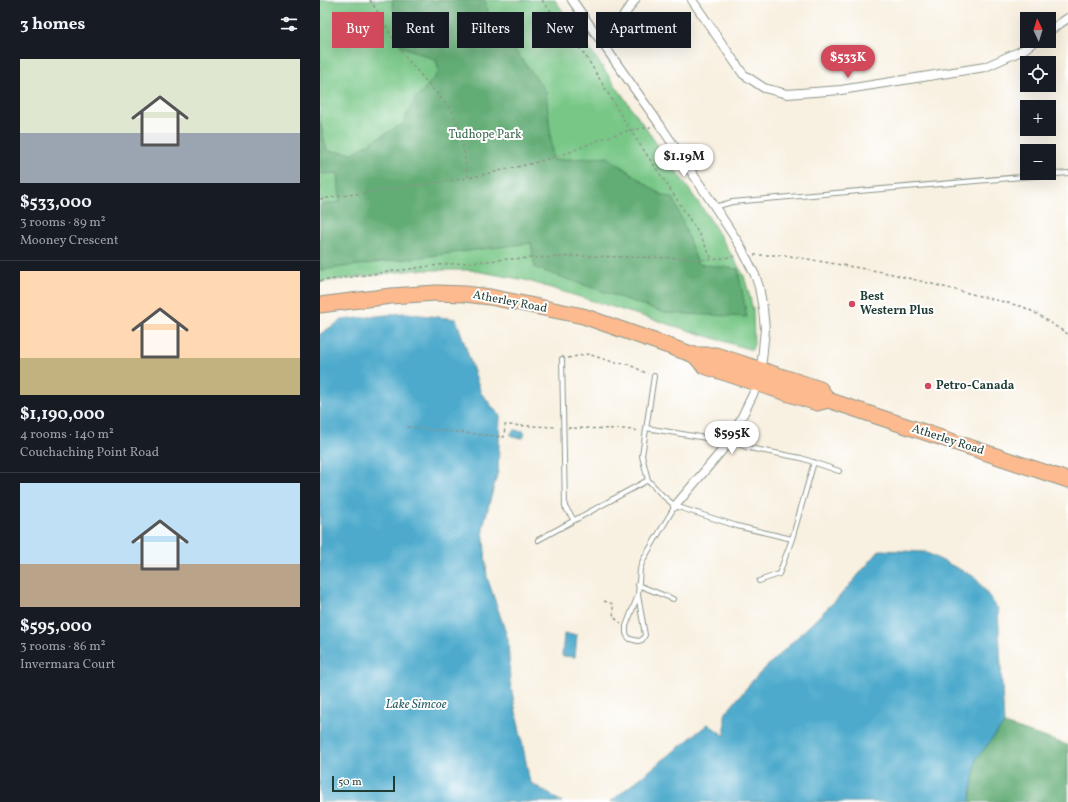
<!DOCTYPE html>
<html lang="en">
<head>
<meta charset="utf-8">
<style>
	body { margin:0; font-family:Vollkorn,serif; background:#20242c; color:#f1f3f6; height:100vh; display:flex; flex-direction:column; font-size:15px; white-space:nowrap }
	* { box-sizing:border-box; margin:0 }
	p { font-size:13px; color:#9ea1a6 }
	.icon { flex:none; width:22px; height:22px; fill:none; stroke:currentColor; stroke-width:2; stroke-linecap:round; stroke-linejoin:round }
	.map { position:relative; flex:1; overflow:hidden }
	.panel { display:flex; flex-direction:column; background:#171b24; width:320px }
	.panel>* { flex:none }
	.top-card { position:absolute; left:12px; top:12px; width:380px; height:36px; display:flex; gap:8px }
	.needle { width:26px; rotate:356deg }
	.fabs { position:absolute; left:700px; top:12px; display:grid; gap:8px }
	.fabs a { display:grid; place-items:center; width:36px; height:36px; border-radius:0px; background:#171b24; box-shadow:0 4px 16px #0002; font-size:20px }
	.scale { position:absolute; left:12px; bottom:10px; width:63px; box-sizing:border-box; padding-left:4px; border:2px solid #1f3d34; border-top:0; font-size:11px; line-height:14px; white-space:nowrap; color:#1f3d34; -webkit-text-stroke:3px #fff; paint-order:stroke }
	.price { position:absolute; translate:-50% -34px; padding:0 9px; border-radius:14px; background:#fff; color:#222; font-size:13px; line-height:26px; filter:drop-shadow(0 1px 2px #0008) }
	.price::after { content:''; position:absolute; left:50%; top:24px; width:12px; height:9px; margin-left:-6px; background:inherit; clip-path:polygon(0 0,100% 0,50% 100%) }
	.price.on { background:#d1495b; color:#fff }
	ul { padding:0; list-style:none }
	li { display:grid; align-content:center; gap:8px; height:212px; padding:0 20px }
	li+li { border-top:1px solid #363941 }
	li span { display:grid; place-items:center; height:124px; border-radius:0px; color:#555 }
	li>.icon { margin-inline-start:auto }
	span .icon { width:72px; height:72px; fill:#fffc; stroke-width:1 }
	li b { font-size:17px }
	h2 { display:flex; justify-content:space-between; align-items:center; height:48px; padding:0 20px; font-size:17px }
	.pill { padding:0 14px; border-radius:0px; background:#171b24; box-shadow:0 4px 16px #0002; font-size:14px; line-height:36px }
	.pill.on { background:#d1495b; color:#fff }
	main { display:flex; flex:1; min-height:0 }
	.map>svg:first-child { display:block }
	.green { fill:#78c787; stroke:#4c825e }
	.forest { fill:#62ac74; stroke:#407454 }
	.water { fill:#4eaacc; stroke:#367480 }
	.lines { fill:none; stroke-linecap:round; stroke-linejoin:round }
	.lane-casing { stroke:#8c968a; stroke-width:6 }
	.street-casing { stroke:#8c968a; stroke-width:10 }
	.highway-casing { stroke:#8c968a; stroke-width:17 }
	.path { stroke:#8c968a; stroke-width:1.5; stroke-dasharray:3 3; stroke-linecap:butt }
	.lane { stroke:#fff; stroke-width:4 }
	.street { stroke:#fff; stroke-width:8 }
	.highway { stroke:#fcba8e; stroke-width:15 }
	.poi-dot { fill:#d1495b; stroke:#fff; stroke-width:1.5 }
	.labels { text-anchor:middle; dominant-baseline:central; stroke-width:4; stroke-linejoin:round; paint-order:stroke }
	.park-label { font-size:12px; fill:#3a664d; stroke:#fff }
	.poi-label { font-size:12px; font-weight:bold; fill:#1f3d34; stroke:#fff; text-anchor:start }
	.street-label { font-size:12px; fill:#1f3d34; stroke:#fff }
	.water-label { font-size:13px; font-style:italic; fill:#2f6369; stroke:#fff }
</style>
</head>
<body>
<main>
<section class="panel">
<h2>3 homes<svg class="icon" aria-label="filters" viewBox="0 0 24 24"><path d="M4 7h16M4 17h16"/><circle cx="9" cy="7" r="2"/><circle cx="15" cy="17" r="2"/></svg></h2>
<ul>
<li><span style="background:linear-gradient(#dfe7d0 60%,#9aa5b1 0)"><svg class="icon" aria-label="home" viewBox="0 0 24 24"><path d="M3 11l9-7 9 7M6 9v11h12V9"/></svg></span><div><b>$533,000</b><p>3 rooms · 89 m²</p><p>Mooney Crescent</p></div></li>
<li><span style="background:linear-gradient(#ffd9b3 70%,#c2b280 0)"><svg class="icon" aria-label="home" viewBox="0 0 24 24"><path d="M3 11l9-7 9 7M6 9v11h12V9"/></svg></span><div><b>$1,190,000</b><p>4 rooms · 140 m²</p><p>Couchaching Point Road</p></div></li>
<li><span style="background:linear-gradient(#bfe0f5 65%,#b9a48a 0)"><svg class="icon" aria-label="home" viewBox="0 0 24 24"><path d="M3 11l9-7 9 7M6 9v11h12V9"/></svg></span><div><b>$595,000</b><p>3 rooms · 86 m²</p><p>Invermara Court</p></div></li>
</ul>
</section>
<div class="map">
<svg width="748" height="802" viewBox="0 0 748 802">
	<rect width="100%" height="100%" fill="#fff"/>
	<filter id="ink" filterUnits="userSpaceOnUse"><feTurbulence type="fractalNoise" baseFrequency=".025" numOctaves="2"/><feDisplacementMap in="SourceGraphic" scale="8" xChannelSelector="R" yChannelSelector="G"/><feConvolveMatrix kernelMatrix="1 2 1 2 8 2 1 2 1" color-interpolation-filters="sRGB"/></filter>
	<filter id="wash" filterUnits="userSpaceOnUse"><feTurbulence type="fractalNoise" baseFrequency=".012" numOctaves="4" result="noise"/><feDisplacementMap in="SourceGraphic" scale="16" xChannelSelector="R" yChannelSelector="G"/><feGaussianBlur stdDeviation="0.9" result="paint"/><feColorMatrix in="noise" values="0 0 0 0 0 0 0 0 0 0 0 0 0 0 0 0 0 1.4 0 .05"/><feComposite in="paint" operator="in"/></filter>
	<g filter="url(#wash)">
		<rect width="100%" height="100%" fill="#f8f0e0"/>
		<path class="green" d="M0,0H235L390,219L424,276L433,309L434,344L432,350L205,280L150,270H94L0,282Z"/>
		<path class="forest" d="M72,0H165L169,16L226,91L233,160L288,157L340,194L354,199L378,264L418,269L427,317L345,313L215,268L211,243L0,270V205L20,202L18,173L0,174V121L7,151L33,153L82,124L94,101L119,72L116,60L81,46Z
			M684,724L748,745V802H650L655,759Z"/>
		<path class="water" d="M83,313L136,319L142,336L161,393L180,416L178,471L163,527L167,577L188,639L190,682L210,782L242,802H0V334L22,320Z
			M194,430L203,431L205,434L203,438L193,437L191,435V433Z
			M560,550L605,552L655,577L678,609L684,724L656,759L650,802H290L388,724L405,736V714L434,679L519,597Z
			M244,634L257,635L255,657L242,656Z"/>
	</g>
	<g filter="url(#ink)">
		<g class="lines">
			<defs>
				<path id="lane" d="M395,207L412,202L748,173
					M242,359L245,507L254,520
					M334,376L322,456L328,480L342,495L355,506L417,526L472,539
					M326,428L392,439
					M410,441L429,448L481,458L519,471
					M218,540L328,480
					M439,581L459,574L472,539L494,462
					M318,585L353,599
					M318,595L325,635L322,640L318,641L310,639C305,635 306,632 306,626L318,595L320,569L323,560L355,506"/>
				<path id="street" d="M252,0L340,125L395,207L421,247L435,275L439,287L443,309L445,329L442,360L438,384L410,441L355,506
					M372,0L423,74L444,88L467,94L521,90L665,67L703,50L715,41
					M729,31L748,18
					M285,46L289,36L315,0"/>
				<path id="highway" d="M0,305L71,296L116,293L145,294L170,297L263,316L374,355H396L500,389L508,400L748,480
					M374,355L384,366L497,403L508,400"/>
			</defs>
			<use href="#lane" class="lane-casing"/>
			<use href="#street" class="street-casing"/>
			<use href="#highway" class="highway-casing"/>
			<path class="path" d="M50,0L64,22L74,41L87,59L132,111L141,134L148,178L214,163L250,152L281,139L310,130L331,127
				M222,0L267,58L310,130L350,189L381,237L392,259
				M0,199L148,178
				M434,255H464L568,273L700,306C718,312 732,325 748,334
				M0,281L119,265L189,259L261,256L360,258L392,260L416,256
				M248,358L268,354L296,363L308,364L328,374
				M87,427L184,437L185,425L237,427
				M248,428L305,429L320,431
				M284,601L293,604C293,615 292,617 301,623"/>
			<use href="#lane" class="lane"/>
			<use href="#street" class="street"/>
			<use href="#highway" class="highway"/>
		</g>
	</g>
	<g class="poi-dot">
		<circle cx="532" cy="304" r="4"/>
		<circle cx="608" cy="386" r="4"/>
	</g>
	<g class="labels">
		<g class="park-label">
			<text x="165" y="135">Tudhope Park</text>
		</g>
		<g class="poi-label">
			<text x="540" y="297">Best<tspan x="540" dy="14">Western Plus</tspan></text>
			<text x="616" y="386">Petro-Canada</text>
		</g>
		<g class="street-label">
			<text transform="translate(190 302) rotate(11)">Atherley Road</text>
			<text transform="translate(628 440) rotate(18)">Atherley Road</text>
		</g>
		<g class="water-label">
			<text x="96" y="705">Lake Simcoe</text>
		</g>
	</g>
</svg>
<div class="fabs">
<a><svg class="needle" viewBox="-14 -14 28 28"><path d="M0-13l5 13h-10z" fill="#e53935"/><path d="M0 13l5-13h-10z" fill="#9ea1a6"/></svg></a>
<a><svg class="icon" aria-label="locate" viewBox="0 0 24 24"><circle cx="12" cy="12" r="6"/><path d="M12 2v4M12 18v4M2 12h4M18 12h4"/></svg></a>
<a>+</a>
<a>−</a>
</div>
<div class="scale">50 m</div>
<b class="price on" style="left:528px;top:79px">$533K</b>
<b class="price" style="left:364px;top:178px">$1.19M</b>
<b class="price" style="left:412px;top:455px">$595K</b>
<div class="top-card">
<a class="pill on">Buy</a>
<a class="pill">Rent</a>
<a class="pill">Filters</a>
<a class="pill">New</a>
<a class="pill">Apartment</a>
</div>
</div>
</main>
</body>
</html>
